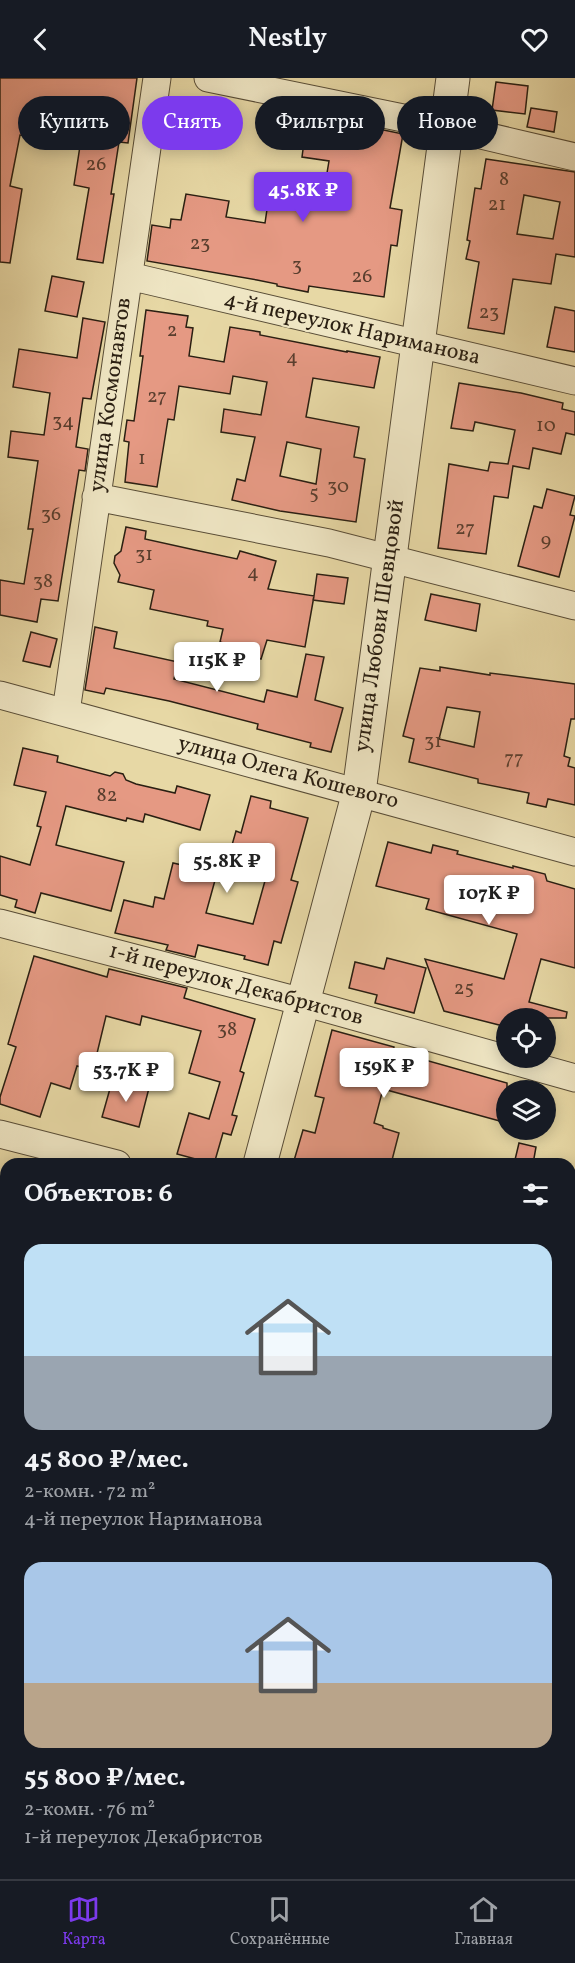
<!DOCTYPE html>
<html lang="ru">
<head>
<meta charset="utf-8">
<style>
	body { margin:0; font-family:Vollkorn,serif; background:#242831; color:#f1f3f6; height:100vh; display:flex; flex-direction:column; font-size:22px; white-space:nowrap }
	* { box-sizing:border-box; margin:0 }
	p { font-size:20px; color:#9ea1a6 }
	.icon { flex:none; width:33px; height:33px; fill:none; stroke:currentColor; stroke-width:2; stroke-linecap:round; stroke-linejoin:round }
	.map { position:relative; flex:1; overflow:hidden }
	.sheet { position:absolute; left:0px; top:1080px; width:576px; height:722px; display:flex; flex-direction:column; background:#171b24; border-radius:18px 18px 0 0; box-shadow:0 3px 15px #0003 }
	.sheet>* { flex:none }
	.banner { position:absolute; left:18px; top:18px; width:540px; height:54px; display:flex; gap:12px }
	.controls { position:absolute; left:496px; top:930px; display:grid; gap:12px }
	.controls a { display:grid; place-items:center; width:60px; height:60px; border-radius:50%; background:#171b24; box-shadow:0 3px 15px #0003; font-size:30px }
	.price { position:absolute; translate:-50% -51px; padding:0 14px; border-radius:6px; background:#fff; color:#222; font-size:20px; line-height:39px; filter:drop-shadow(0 2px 3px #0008) }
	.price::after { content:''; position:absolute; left:50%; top:36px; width:18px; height:14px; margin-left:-9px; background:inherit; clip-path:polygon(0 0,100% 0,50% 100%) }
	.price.on { background:#7c3aed; color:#fff }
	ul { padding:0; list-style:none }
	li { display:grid; align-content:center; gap:12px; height:318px; padding:0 24px }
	li span { display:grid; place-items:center; height:186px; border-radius:18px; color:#555 }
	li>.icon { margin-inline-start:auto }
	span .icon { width:108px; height:108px; fill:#fffc; stroke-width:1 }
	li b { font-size:26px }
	h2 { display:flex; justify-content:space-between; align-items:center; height:72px; padding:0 24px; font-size:26px }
	.tag { padding:0 21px; border-radius:27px; background:#171b24; box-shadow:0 3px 15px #0003; font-size:21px; line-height:54px }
	.tag.on { background:#7c3aed; color:#fff }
	header { display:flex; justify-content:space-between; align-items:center; height:78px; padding:0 24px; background:#171b24; font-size:27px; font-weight:600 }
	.menu { display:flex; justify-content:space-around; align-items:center; height:84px; border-top:2px solid #363941; background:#171b24; font-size:16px; color:#9ea1a6 }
	.menu a { display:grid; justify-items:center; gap:3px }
	.menu .on { color:#7c3aed }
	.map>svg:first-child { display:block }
	.green { fill:#babd83; stroke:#726e4a; stroke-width:1.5 }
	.building { fill:#e59983; stroke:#2a1f12; stroke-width:1.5; fill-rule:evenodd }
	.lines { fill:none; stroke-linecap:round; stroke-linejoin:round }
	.minor-casing { stroke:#594d37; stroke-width:29 }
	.tertiary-casing { stroke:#594d37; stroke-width:35 }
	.secondary-casing { stroke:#2a1f12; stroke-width:35 }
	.minor { stroke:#efe6c4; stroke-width:27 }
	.tertiary { stroke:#efe6c4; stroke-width:33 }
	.secondary { stroke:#efe6c4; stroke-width:33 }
	.tram { stroke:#2a1f12; stroke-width:1.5 }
	.labels { text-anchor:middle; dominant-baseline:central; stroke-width:4.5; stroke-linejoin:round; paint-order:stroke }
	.number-label { font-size:20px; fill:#593e2e }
	.street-label { font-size:22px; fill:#2a1f12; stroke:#efe6c4 }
</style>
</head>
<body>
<header><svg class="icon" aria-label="back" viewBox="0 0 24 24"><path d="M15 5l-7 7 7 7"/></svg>Nestly<svg class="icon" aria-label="heart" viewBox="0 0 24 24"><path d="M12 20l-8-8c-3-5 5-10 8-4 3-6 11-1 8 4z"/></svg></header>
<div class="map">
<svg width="575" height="1801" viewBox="0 0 575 1801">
	<rect width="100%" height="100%" fill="#e7d8a5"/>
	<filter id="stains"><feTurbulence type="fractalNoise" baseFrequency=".00333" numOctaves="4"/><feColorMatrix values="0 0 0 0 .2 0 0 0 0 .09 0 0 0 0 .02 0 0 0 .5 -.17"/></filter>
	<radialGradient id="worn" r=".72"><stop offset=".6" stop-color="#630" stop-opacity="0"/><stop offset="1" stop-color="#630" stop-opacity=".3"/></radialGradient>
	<path class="green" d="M0,1719L6,1722V1770L0,1769Z"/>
	<path class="building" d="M0,0H137L128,65L119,64L111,116H114L103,185L77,181L89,110L74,107L80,68L20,57L10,108L22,111L10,185L0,184Z
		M496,4L528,8L525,36L492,32Z
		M178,23L211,29L206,56L173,50Z
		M531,30L557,34L554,54L527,49Z
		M345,44L403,56L390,130L402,132L397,168L391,167L384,219L309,208L308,214L277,208V206L257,202L147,183L152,147L170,150L171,141L181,142L186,116L229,123L226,139L265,145L270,111L323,119L329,83L302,79L306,49L343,55Z
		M486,81L575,94V179L556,176L551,206L513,201L504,256L468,250L479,184L466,181L470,163L467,162L475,110L481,111ZM524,117L560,124L553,161L517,156Z
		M52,198L84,204L77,239L45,233Z
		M555,229L575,233V274L547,269Z
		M146,232L188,238L186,249L193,250L189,278L224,284L230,249L260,254V257L347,274V273L380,279L374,310L313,300L306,339L359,349L354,379L365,381L356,444L280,433L232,422L237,401L245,403L255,359L221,354L224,331L261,337L267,304L233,298L230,316L179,308L174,342L168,341L157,409L125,404L129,364L124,363L127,342L134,343L143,278H140ZM287,364L321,371L316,406L280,398Z
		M83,240L105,244L91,321L83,320L76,369L88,371L85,393L79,392L58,523L41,521L37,544L0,537V502L24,506L33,451H28L38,383L8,379L11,353L44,357L50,315L13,309L19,271L77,280Z
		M459,305L521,315L563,325L562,331L575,334V357L566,355L561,376L533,370L529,391L513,388L508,420L494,418L486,476L438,470L449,386L488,393L490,384L508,386L515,352L475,344L473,353L451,350Z
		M547,411L575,418L570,437L575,438L559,499L518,488L534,428L542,430Z
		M126,449L146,453L145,461L195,472L237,481L240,473L276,483L268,511L314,518L317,496L348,500L344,526L313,522L314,518L305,569L267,562L261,581L240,575L241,570L220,564L223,551L207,548L208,543L150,531L154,512L118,504L120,497L114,485L115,478L121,473Z
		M431,516L480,526L476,553L425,542Z
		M95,549L117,554L114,570L178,584L174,601L264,624L267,612L297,619L306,576L324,579L315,622L343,630L331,674L310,669L311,665L257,651L258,646L169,623L106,610L104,616L85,612Z
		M31,554L57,561L50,589L23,583Z
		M440,589L490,597V595L575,606V641H571L564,678L570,680L568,688L575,690V727L548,721L546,729L527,725L529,715L478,705V701L409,684L414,661L403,658L420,590L440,593ZM447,629L480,634L474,669L439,661Z
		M23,670L58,678L57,684L110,698L115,694L123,696L126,702L136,706L175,715L177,708L210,717L200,752L145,736L143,744L127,740L126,743L66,728L56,767L124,784L111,833L41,815L35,835L15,829L17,822L0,817V778L30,787L41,749L37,748L46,714L14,707Z
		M251,718L271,723L270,730L308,740L291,802L298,804L281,865L274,863L268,887L244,881L245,878L198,867L195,879L166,872L168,867L115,855L124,822L153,829L155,819L164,821L173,785L217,795L206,835L253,846L268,792L228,781L236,753L241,755Z
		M388,764L431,775L433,767L458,773L457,776L513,790V788L545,796L547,803L575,811V890L541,881L529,924L567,934L566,940H507V949L444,933L425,881L504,901L517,856L426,831L429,821L376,808Z
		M34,878L107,899L109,891L187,910L184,920L255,941L240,993L244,995L232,1037L237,1038L231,1057L223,1055L214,1086L177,1076L189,1035L209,1041L220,1004L189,995L201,953L142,938L140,947L106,938L93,992L77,988L70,1011L51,1005L40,1039L0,1026V1019L16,969L8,966Z
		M387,880L426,890L414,935L375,925L377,917L349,910L355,884L384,891Z
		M332,952L394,969L393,973L507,1005V1045L383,1011L374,1045L383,1048V1050L399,1055L391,1086H293L303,1052L315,1055L324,1020L315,1018Z
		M113,1000L149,1010L139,1049L102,1039Z
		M519,1065L536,1069L533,1086H514Z"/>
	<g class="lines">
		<defs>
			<path id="minor" d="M208,0L447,49L575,79
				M129,198L575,303
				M96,419L329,465L575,528
				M0,617L575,774
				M66,634L157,0
				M0,845L303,924L575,1000
				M0,1056L117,1086
				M570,1209L575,1210
				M0,1261L6,1263
				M570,1416L575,1418
				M0,1439L6,1440
				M570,1595L575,1596
				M66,1801L67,1796"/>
			<path id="tertiary" d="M260,1086L359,714L453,0"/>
			<path id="secondary" d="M0,1653L6,1655
				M496,1796L515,1801"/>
		</defs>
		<use href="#minor" class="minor-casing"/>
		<use href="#tertiary" class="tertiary-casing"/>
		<use href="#secondary" class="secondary-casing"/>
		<use href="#minor" class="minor"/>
		<use href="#tertiary" class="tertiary"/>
		<use href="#secondary" class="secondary"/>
		<path class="tram" d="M0,1695L6,1697
			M0,1708L6,1710
			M307,1796L326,1801
			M353,1796L373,1801"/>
	</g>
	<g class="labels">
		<g class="number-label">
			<text x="96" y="87">26</text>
			<text x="504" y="102">8</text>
			<text x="497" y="127">21</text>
			<text x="200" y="166">23</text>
			<text x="297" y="188">3</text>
			<text x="362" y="199">26</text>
			<text x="489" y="235">23</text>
			<text x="172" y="253">2</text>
			<text x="292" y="280">4</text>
			<text x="157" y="319">27</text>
			<text x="63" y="344">34</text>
			<text x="546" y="348">10</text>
			<text x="142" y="381">1</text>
			<text x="338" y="409">30</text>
			<text x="314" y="416">5</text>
			<text x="51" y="437">36</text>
			<text x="465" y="451">27</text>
			<text x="546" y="463">9</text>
			<text x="144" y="477">31</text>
			<text x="253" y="495">4</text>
			<text x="43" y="504">38</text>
			<text x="433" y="664">31</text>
			<text x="514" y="681">77</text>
			<text x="107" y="718">82</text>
			<text x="464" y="911">25</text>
			<text x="227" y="952">38</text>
		</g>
		<g class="street-label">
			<text transform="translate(352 251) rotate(13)">4-й переулок Нариманова</text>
			<text transform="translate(111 317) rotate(-82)">улица Космонавтов</text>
			<text transform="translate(380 548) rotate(-82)">улица Любови Шевцовой</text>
			<text transform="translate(288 695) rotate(15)">улица Олега Кошевого</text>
			<text transform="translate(236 907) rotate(15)">1-й переулок Декабристов</text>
		</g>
	</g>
	<rect width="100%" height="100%" filter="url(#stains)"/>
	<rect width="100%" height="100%" fill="url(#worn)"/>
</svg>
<div class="controls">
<a><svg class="icon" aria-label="locate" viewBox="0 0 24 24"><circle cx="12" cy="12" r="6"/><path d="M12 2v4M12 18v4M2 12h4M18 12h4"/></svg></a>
<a><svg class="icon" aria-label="layers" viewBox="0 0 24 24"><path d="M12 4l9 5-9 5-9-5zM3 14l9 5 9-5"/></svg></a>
</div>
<b class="price on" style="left:303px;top:145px">45.8K ₽</b>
<b class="price" style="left:217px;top:615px">115K ₽</b>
<b class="price" style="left:227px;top:816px">55.8K ₽</b>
<b class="price" style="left:489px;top:848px">107K ₽</b>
<b class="price" style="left:384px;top:1021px">159K ₽</b>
<b class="price" style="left:126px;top:1025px">53.7K ₽</b>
<div class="banner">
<a class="tag">Купить</a>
<a class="tag on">Снять</a>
<a class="tag">Фильтры</a>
<a class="tag">Новое</a>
</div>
<section class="sheet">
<h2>Объектов: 6<svg class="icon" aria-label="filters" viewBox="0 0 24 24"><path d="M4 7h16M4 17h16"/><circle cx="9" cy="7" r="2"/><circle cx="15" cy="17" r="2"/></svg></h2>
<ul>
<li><span style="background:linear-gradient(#bfe0f5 60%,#9aa5b1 0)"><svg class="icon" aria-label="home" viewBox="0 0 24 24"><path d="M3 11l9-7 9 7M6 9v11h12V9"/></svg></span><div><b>45 800 ₽/мес.</b><p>2-комн. · 72 m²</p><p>4-й переулок Нариманова</p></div></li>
<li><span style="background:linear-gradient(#a9c7e8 65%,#b9a48a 0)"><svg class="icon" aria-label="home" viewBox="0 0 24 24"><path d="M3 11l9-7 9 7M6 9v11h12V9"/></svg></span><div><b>55 800 ₽/мес.</b><p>2-комн. · 76 m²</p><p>1-й переулок Декабристов</p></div></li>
</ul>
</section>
</div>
<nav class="menu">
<a class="on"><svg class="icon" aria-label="map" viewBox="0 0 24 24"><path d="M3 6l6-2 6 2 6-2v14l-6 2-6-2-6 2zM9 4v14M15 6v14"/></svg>Карта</a>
<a><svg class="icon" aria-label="saved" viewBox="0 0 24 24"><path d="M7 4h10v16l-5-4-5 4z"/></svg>Сохранённые</a>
<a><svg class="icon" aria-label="home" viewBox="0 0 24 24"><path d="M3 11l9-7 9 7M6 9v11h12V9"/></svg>Главная</a>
</nav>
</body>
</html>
